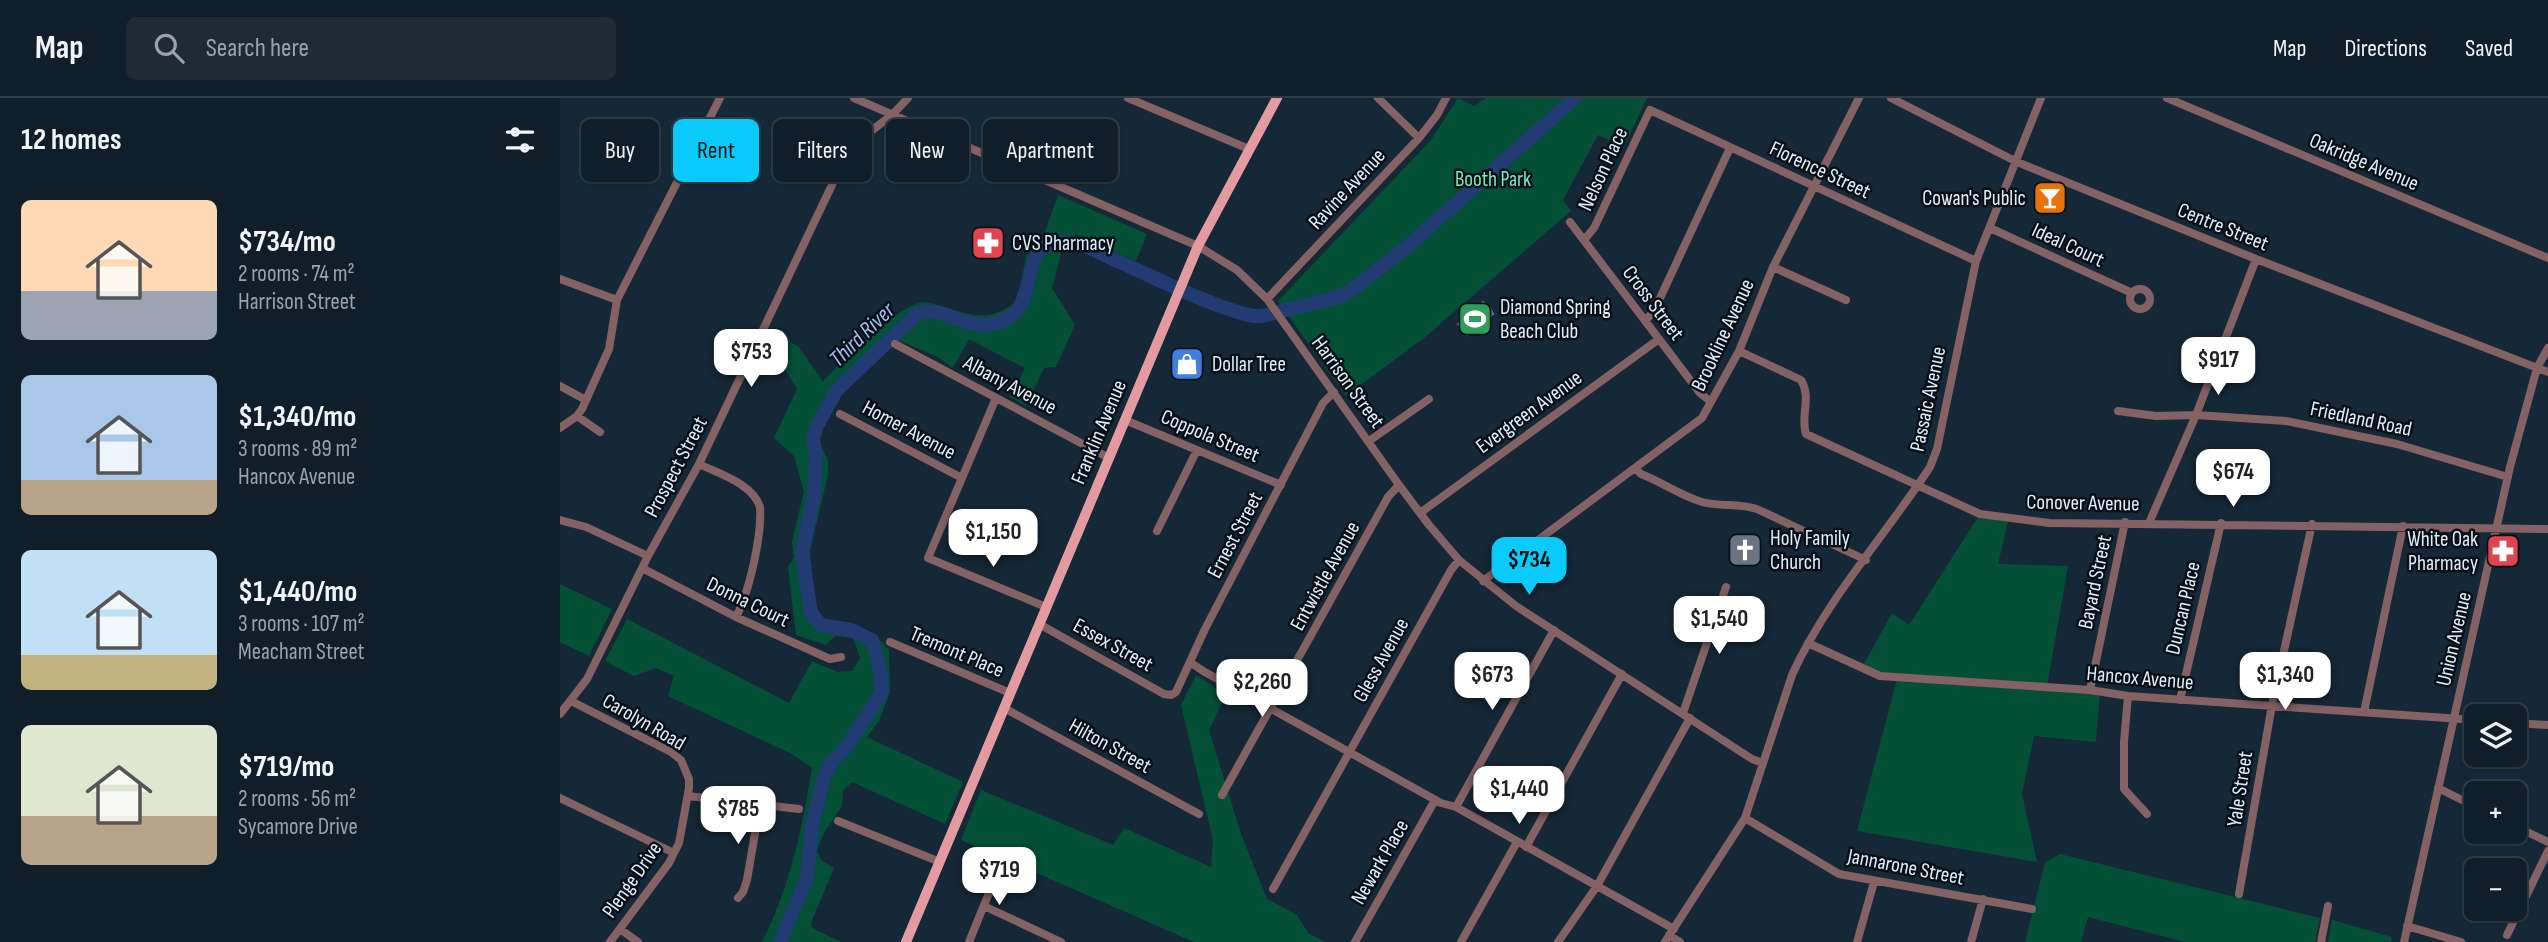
<!DOCTYPE html>
<html lang="en">
<head>
<meta charset="utf-8">
<style>
	body { margin:0; font-family:"Sofia Sans Condensed",sans-serif; background:#1e2b35; color:#f1f3f6; height:100vh; display:flex; flex-direction:column; font-size:26px; white-space:nowrap }
	* { box-sizing:border-box; margin:0 }
	p { font-size:23px; color:#9ca2a8 }
	.icon { flex:none; width:38px; height:38px; fill:none; stroke:currentColor; stroke-width:2; stroke-linecap:round; stroke-linejoin:round }
	.map { position:relative; flex:1; overflow:hidden }
	.panel { display:flex; flex-direction:column; background:#101e29; width:560px }
	.panel>* { flex:none }
	.guide { position:absolute; left:21px; top:21px; width:665px; height:63px; display:flex; gap:14px }
	.buttons { position:absolute; left:1904px; top:606px; display:grid; gap:14px }
	.buttons a { display:grid; place-items:center; width:63px; height:63px; border-radius:10px; background:#101e29; box-shadow:0 2px 5px #0004,0 0 0 2px #303c46; font-size:35px }
	.price { position:absolute; translate:-50% -60px; padding:0 16px; border-radius:14px; background:#fff; color:#222; font-size:23px; line-height:46px; filter:drop-shadow(0 2px 4px #0008) }
	.price::after { content:''; position:absolute; left:50%; top:42px; width:21px; height:16px; margin-left:-10px; background:inherit; clip-path:polygon(0 0,100% 0,50% 100%) }
	.price.selected { background:#09cafa; color:#111 }
	ul { padding:0; list-style:none }
	li { display:flex; align-items:center; gap:21px; height:175px; padding:0 21px }
	li span { display:grid; place-items:center; flex:none; width:196px; height:140px; border-radius:10px; color:#555 }
	li>.icon { margin-inline-start:auto }
	span .icon { width:84px; height:84px; fill:#fffc; stroke-width:1 }
	li b { font-size:30px }
	h2 { display:flex; justify-content:space-between; align-items:center; height:84px; padding:0 21px; font-size:30px }
	.pill { padding:0 24px; border-radius:10px; background:#101e29; box-shadow:0 2px 5px #0004,0 0 0 2px #303c46; font-size:24px; line-height:63px }
	.pill.selected { background:#09cafa; color:#111 }
	header { display:flex; align-items:center; gap:42px; box-sizing:border-box; height:98px; padding:0 35px; background:#101e29; border-bottom:2px solid #303c46 }
	header strong { font-size:33px }
	nav { display:flex; gap:38px; margin-inline-start:auto; font-size:24px }
	.search { width:490px; height:63px; background:#1e2b35; display:flex; align-items:center; gap:18px; box-sizing:border-box; padding:0 24px; border-radius:10px; color:#9ca2a8; font-size:26px }
	main { display:flex; flex:1; min-height:0 }
	.map>svg:first-child { display:block }
	.green { fill:#035037 }
	.water { fill:#223b73; stroke:#5c719b; stroke-width:2 }
	.lines { fill:none; stroke-linecap:round; stroke-linejoin:round }
	.river { stroke:#223b73; stroke-width:14 }
	.minor { stroke:#846163; stroke-width:8 }
	.major { stroke:#e49ba0; stroke-width:10 }
	.labels { text-anchor:middle; dominant-baseline:central; stroke-width:5; stroke-linejoin:round; paint-order:stroke }
	.street-label { font-size:21px; fill:#e2eef8; stroke:#081017 }
	.park-label { font-size:21px; fill:#76efbc; stroke:#081017 }
	.poi-label { font-size:21px; fill:#e2eef8; stroke:#081017; text-anchor:start }
	.water-label { font-size:23px; font-style:italic; fill:#a4bef2; stroke:#081017 }
</style>
</head>
<body>
<header>
<strong>Map</strong>
<div class="search"><svg class="icon" aria-label="search" viewBox="0 0 24 24"><circle cx="10" cy="10" r="6"/><path d="M15 15l6 6"/></svg>Search here</div>
<nav><a>Map</a><a>Directions</a><a>Saved</a></nav>
</header>
<main>
<section class="panel">
<h2>12 homes<svg class="icon" aria-label="filters" viewBox="0 0 24 24"><path d="M4 7h16M4 17h16"/><circle cx="9" cy="7" r="2"/><circle cx="15" cy="17" r="2"/></svg></h2>
<ul>
<li><span style="background:linear-gradient(#ffd9b3 65%,#9aa5b1 0)"><svg class="icon" aria-label="home" viewBox="0 0 24 24"><path d="M3 11l9-7 9 7M6 9v11h12V9"/></svg></span><div><b>$734/mo</b><p>2 rooms · 74 m²</p><p>Harrison Street</p></div></li>
<li><span style="background:linear-gradient(#a9c7e8 75%,#b9a48a 0)"><svg class="icon" aria-label="home" viewBox="0 0 24 24"><path d="M3 11l9-7 9 7M6 9v11h12V9"/></svg></span><div><b>$1,340/mo</b><p>3 rooms · 89 m²</p><p>Hancox Avenue</p></div></li>
<li><span style="background:linear-gradient(#bfe0f5 75%,#c2b280 0)"><svg class="icon" aria-label="home" viewBox="0 0 24 24"><path d="M3 11l9-7 9 7M6 9v11h12V9"/></svg></span><div><b>$1,440/mo</b><p>3 rooms · 107 m²</p><p>Meacham Street</p></div></li>
<li><span style="background:linear-gradient(#dfe7d0 65%,#b9a48a 0)"><svg class="icon" aria-label="home" viewBox="0 0 24 24"><path d="M3 11l9-7 9 7M6 9v11h12V9"/></svg></span><div><b>$719/mo</b><p>2 rooms · 56 m²</p><p>Sycamore Drive</p></div></li>
</ul>
</section>
<div class="map">
<svg width="1988" height="844" viewBox="0 0 1988 844">
	<rect width="100%" height="100%" fill="#152837"/>
	<path class="green" d="M898,0L914,8L926,0H1087L1064,49L1038,37L1003,102L1011,113L864,240L786,298L718,203L871,42Z
		M498,97L587,136L576,163L515,136L502,152L492,190L515,227L496,269L484,270L466,308L450,299L465,270L409,241L393,270L378,259L331,239L276,293L257,328L260,346L268,362V377L250,452L255,510L264,522L279,527H295L313,535L329,552L330,594L319,623L307,639L403,684L385,726L292,684L283,693L282,708L263,736L257,753L261,762L274,770L251,825L252,830L281,844H202C230,789 242,731 252,670L232,656L108,598L114,578L96,570L74,578L45,563L67,521L229,605L252,563L277,574L292,573L300,560L293,540L275,538L266,547L236,537L228,469L234,459L232,443L244,394L234,358L214,340L237,291L224,269L206,252L226,241L239,249L263,284C279,265 342,203 365,204C372,205 380,208 387,210C419,219 429,223 458,203L466,158L483,139Z
		M1420,416L1449,420L1438,466L1508,468L1487,589L1540,594L1536,644L1474,638L1462,696L1477,764L1297,733L1337,581L1301,571L1332,515L1349,527Z
		M0,486L52,511L29,558L0,544Z
		M636,577L666,597L649,632L681,736L707,801L737,817L748,835L765,844H634L401,742L421,692L553,747L564,730L651,769L653,742L621,607Z
		M1500,756L1760,820L1755,844H1625L1528,819L1521,844H1465L1485,765Z
		M1772,822L1832,839L1831,844H1768Z"/>
	<path class="water" d="M923,204L930,210L933,216L907,237L898,226Z"/>
	<g class="lines">
		<path class="river" d="M220,844L247,780L252,728L264,679L271,665L285,651L322,594L320,571L312,542L291,532L261,527L251,515L242,456L254,396L256,358L253,341L257,328L276,293L358,215C385,206 411,239 445,222C482,203 455,144 504,144C520,143 535,153 549,159C579,172 675,221 702,218L778,199L793,191L848,148L1015,0"/>
		<path class="minor" d="M294,0L638,148L677,172L707,201L839,387L869,427L899,462L956,508L1192,661L1203,665
			M568,0L689,51
			M818,0L859,40
			M1331,0L1457,64L1696,161L1988,274
			M1607,0L1988,160
			M1010,124L1140,295L1151,304
			M1430,130L1572,195
			M1024,142L1034,130L1090,12L1416,163
			M1213,169L1286,202
			M0,181L57,202
			M1570 201a10 10 0 1 1 20 0a10 10 0 1 1-20 0Z
			M707,201L859,40L877,17L886,0
			M1085,223L1094,213L1170,50
			M335,246L549,360
			M1179,253L1241,282C1252,300 1240,317 1246,336L1420,416L1489,425L1988,431
			M0,288L24,301
			M436,300L368,460L486,509
			M1558,313L1596,318L1636,317L1726,323L1837,346L1948,379
			M280,316L402,380
			M17,318L40,334
			M565,322L721,387
			M0,330L17,318L22,311L49,251L57,202L160,0
			M809,343L869,301
			M139,366C160,376 193,386 200,409C202,438 189,495 176,519
			M1075,370L1081,376C1102,384 1121,398 1142,404C1160,409 1179,405 1197,411L1306,462
			M860,415L1099,241
			M0,422L26,429L88,458
			M1589,425L1636,317L1696,161
			M597,433L637,352
			M82,470L176,519L270,561L281,559
			M923,483L1142,320L1179,253L1213,169L1299,0
			M479,526L604,596L611,597L616,594L645,531L763,305L774,294
			M330,544L450,595
			M1248,545L1320,578L1530,592L1568,598L1916,622
			M630,564L643,573L881,705L896,709L1114,831
			M1530,592L1565,424
			M1568,598L1564,644V691L1587,716
			M1620,602L1661,425
			M11,603L111,654L121,662L129,681V690L119,745L109,765L50,844
			M444,610L639,716
			M1804,614L1843,428
			M1123,615L1166,489
			M0,616L27,581L88,458L139,366L281,68L302,40L332,17L348,0
			M1955,625L1988,627
			M1878,690L1916,709
			M662,697L828,399L839,387
			M128,698L239,711
			M0,700L114,755
			M896,709L994,532
			M1185,720L1279,776L1472,811
			M278,723L380,764
			M1955,728L1988,744
			M966,749L1062,576
			M713,791L891,472L899,462
			M1679,796L1712,607L1752,426
			M178,800L183,794L187,782L200,706
			M424,808L501,844
			M1847,828L1901,844
			M60,831L78,844
			M1109,837L1120,844
			M1947,837L1988,753
			M409,844L442,763
			M795,844L875,702
			M901,844L957,744
			M998,844L1037,788L1130,620
			M1105,844L1185,720L1232,577C1266,502 1325,438 1370,369L1377,351L1416,163L1481,0
			M1297,844L1314,784
			M1411,844L1423,801
			M1761,844L1768,808
			M1844,844L1950,369L1977,270L1988,250"/>
		<path class="major" d="M346,844L638,148L717,0"/>
	</g>
	<defs>
		<symbol id="bar-square" viewBox="-11 -11 22 22"><rect x="-9" y="-9" width="18" height="18" rx="4" fill="#e8710a" stroke="#081017"/><path d="M-6-5H6L.8 .8V4.5H3.5V6h-7V4.5H-.8V.8Z" fill="#fff"/></symbol>
		<symbol id="pharmacy-square" viewBox="-11 -11 22 22"><rect x="-9" y="-9" width="18" height="18" rx="4" fill="#e0444e" stroke="#081017"/><path d="M-2-6h4v4h4v4h-4v4h-4v-4h-4v-4h4Z" fill="#fff"/></symbol>
		<symbol id="stadium-square" viewBox="-11 -11 22 22"><rect x="-9" y="-9" width="18" height="18" rx="4" fill="#2e9e5b" stroke="#081017"/><path d="M0-5a6.5 5 0 1 0 0 10a6.5 5 0 1 0 0-10ZM-3.5-1.8h7v3.6h-7Z" fill="#fff"/></symbol>
		<symbol id="shop-square" viewBox="-11 -11 22 22"><rect x="-9" y="-9" width="18" height="18" rx="4" fill="#3f7fe0" stroke="#081017"/><path d="M-5-2.5h2.3a2.7 3.5 0 0 1 5.4 0H5L5.5 6h-11ZM-1.5-2.5h3a1.5 2.3 0 0 0-3 0Z" fill="#fff"/></symbol>
		<symbol id="church-square" viewBox="-11 -11 22 22"><rect x="-9" y="-9" width="18" height="18" rx="4" fill="#6b7280" stroke="#081017"/><path d="M-1.2-6h2.4v3.5h3.3v2.4h-3.3V6h-2.4V-.1h-3.3v-2.4h3.3Z" fill="#fff"/></symbol>
	</defs>
	<g fill-rule="evenodd">
		<use href="#bar-square" x="1471" y="81" width="38" height="38"/>
		<use href="#pharmacy-square" x="409" y="126" width="38" height="38"/>
		<use href="#stadium-square" x="896" y="202" width="38" height="38"/>
		<use href="#shop-square" x="608" y="247" width="38" height="38"/>
		<use href="#church-square" x="1166" y="433" width="38" height="38"/>
		<use href="#pharmacy-square" x="1924" y="434" width="38" height="38"/>
	</g>
	<g class="labels">
		<g class="street-label">
			<text transform="translate(1804 64) rotate(23)">Oakridge Avenue</text>
			<text transform="translate(1043 71) rotate(-65)">Nelson Place</text>
			<text transform="translate(1260 72) rotate(25)">Florence Street</text>
			<text transform="translate(787 91) rotate(-47)">Ravine Avenue</text>
			<text transform="translate(1663 129) rotate(22)">Centre Street</text>
			<text transform="translate(1508 147) rotate(25)">Ideal Court</text>
			<text transform="translate(1093 205) rotate(53)">Cross Street</text>
			<text transform="translate(1163 237) rotate(-65)">Brookline Avenue</text>
			<text transform="translate(788 284) rotate(54)">Harrison Street</text>
			<text transform="translate(450 287) rotate(28)">Albany Avenue</text>
			<text transform="translate(1368 301) rotate(-78)">Passaic Avenue</text>
			<text transform="translate(969 314) rotate(-36)">Evergreen Avenue</text>
			<text transform="translate(1801 321) rotate(12)">Friedland Road</text>
			<text transform="translate(349 332) rotate(28)">Homer Avenue</text>
			<text transform="translate(539 334) rotate(-67)">Franklin Avenue</text>
			<text transform="translate(650 338) rotate(23)">Coppola Street</text>
			<text transform="translate(116 369) rotate(-62)">Prospect Street</text>
			<text transform="translate(1523 405) rotate(1)">Conover Avenue</text>
			<text transform="translate(675 437) rotate(-62)">Ernest Street</text>
			<text transform="translate(765 478) rotate(-61)">Entwistle Avenue</text>
			<text transform="translate(1535 484) rotate(-78)">Bayard Street</text>
			<text transform="translate(188 504) rotate(26)">Donna Court</text>
			<text transform="translate(1623 510) rotate(-77)">Duncan Place</text>
			<text transform="translate(1894 541) rotate(-77)">Union Avenue</text>
			<text transform="translate(553 547) rotate(29)">Essex Street</text>
			<text transform="translate(397 554) rotate(23)">Tremont Place</text>
			<text transform="translate(821 562) rotate(-61)">Gless Avenue</text>
			<text transform="translate(1580 580) rotate(5)">Hancox Avenue</text>
			<text transform="translate(84 624) rotate(30)">Carolyn Road</text>
			<text transform="translate(550 648) rotate(29)">Hilton Street</text>
			<text transform="translate(1680 691) rotate(-81)">Yale Street</text>
			<text transform="translate(820 764) rotate(-60)">Newark Place</text>
			<text transform="translate(1346 769) rotate(11)">Jannarone Street</text>
			<text transform="translate(72 782) rotate(-55)">Plenge Drive</text>
		</g>
		<g class="park-label">
			<text x="933" y="81">Booth Park</text>
		</g>
		<g class="poi-label">
			<text x="1466" y="100" text-anchor="end">Cowan's Public</text>
			<text x="452" y="145">CVS Pharmacy</text>
			<text x="940" y="209">Diamond Spring<tspan x="940" dy="24">Beach Club</tspan></text>
			<text x="652" y="266">Dollar Tree</text>
			<text x="1210" y="440">Holy Family<tspan x="1210" dy="24">Church</tspan></text>
			<text x="1918" y="441" text-anchor="end">White Oak<tspan x="1918" dy="24">Pharmacy</tspan></text>
		</g>
		<g class="water-label">
			<text transform="translate(302 237) rotate(-44)">Third River</text>
		</g>
	</g>
</svg>
<div class="buttons">
<a><svg class="icon" aria-label="layers" viewBox="0 0 24 24"><path d="M12 4l9 5-9 5-9-5zM3 14l9 5 9-5"/></svg></a>
<a>+</a>
<a>−</a>
</div>
<b class="price" style="left:191px;top:291px">$753</b>
<b class="price" style="left:1658px;top:299px">$917</b>
<b class="price" style="left:1673px;top:411px">$674</b>
<b class="price" style="left:433px;top:471px">$1,150</b>
<b class="price selected" style="left:969px;top:499px">$734</b>
<b class="price" style="left:1159px;top:558px">$1,540</b>
<b class="price" style="left:932px;top:614px">$673</b>
<b class="price" style="left:1725px;top:614px">$1,340</b>
<b class="price" style="left:702px;top:621px">$2,260</b>
<b class="price" style="left:959px;top:728px">$1,440</b>
<b class="price" style="left:178px;top:748px">$785</b>
<b class="price" style="left:439px;top:809px">$719</b>
<div class="guide">
<a class="pill">Buy</a>
<a class="pill selected">Rent</a>
<a class="pill">Filters</a>
<a class="pill">New</a>
<a class="pill">Apartment</a>
</div>
</div>
</main>
</body>
</html>
